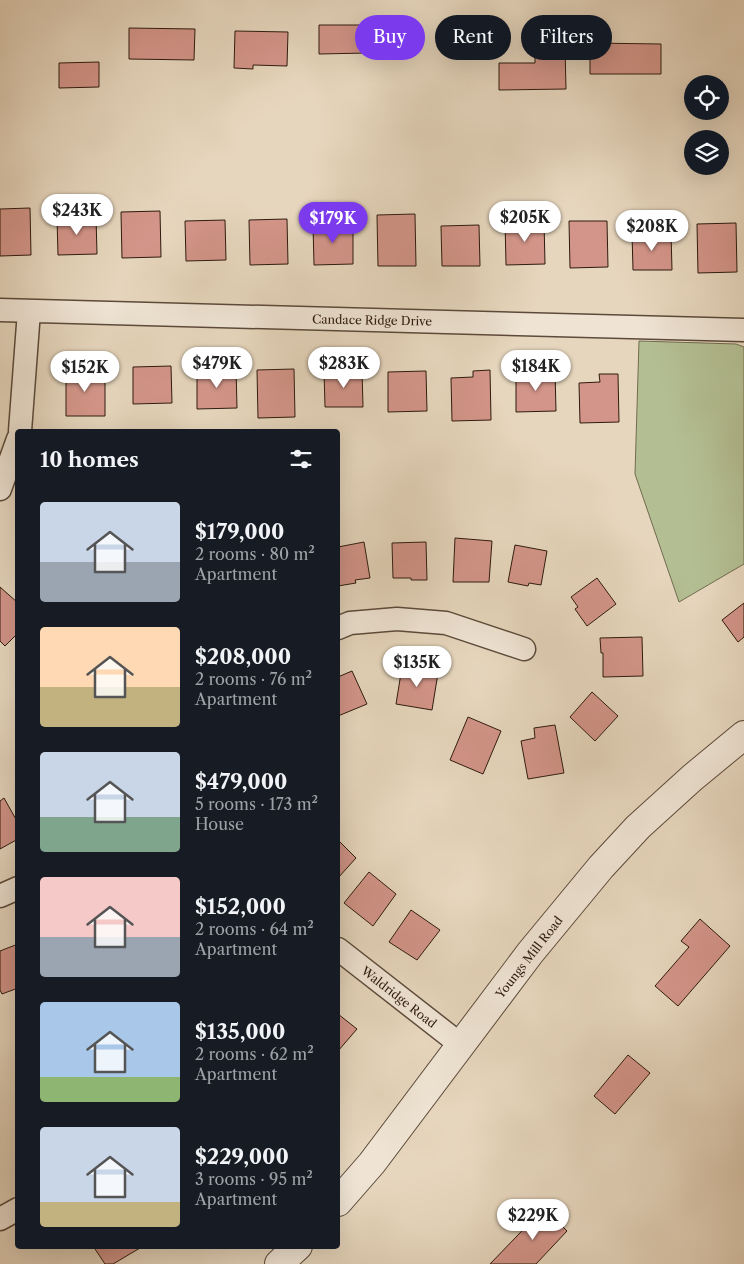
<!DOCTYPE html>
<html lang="en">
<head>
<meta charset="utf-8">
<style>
	body { margin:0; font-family:"Libre Caslon Text",serif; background:#242831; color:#f1f3f6; height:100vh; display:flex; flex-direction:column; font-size:19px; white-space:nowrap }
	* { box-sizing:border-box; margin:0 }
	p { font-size:16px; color:#9ea1a6 }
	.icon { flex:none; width:28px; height:28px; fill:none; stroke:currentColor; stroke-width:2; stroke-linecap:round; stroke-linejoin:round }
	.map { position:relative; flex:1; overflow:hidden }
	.panel { position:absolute; left:15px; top:429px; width:325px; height:820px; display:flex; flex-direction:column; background:#171b24; border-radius:5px; box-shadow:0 5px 20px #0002 }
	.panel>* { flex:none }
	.top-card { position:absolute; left:355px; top:15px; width:314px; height:45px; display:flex; gap:10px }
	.tools { position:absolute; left:684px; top:75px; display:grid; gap:10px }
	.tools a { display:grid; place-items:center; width:45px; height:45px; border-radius:50%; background:#171b24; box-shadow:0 5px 20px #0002; font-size:25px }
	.price { position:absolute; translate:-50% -42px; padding:0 11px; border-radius:18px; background:#fff; color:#222; font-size:16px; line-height:32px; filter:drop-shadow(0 1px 2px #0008) }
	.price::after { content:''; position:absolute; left:50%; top:30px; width:15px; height:11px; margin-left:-8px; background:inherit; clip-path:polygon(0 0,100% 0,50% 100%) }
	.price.current { background:#7c3aed; color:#fff }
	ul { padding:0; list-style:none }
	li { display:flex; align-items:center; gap:15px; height:125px; padding:0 25px }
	li span { display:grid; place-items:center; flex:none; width:140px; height:100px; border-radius:5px; color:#555 }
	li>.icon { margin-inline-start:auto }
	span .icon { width:60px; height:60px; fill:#fffc; stroke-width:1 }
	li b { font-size:21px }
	h2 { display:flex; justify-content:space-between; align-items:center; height:60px; padding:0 25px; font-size:21px }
	.chip { padding:0 18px; border-radius:22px; background:#171b24; box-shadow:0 5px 20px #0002; font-size:18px; line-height:45px }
	.chip.current { background:#7c3aed; color:#fff }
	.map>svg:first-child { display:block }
	.green { fill:#b3be92; stroke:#706c50 }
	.building { fill:#d39589; stroke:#2e1b0e }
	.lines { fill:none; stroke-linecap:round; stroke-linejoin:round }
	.minor-casing { stroke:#5c4a3a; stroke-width:25 }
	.tertiary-casing { stroke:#5c4a3a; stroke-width:30 }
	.minor { stroke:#efe4d4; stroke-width:22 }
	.tertiary { stroke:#efe4d4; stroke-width:28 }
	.labels { text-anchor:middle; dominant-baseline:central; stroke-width:4; stroke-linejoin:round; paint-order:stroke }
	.street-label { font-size:12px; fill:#2e1b0e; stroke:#efe4d4 }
</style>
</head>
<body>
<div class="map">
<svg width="744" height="1264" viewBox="0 0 744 1264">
	<rect width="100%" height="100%" fill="#e6d6bd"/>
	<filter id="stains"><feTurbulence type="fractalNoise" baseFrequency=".004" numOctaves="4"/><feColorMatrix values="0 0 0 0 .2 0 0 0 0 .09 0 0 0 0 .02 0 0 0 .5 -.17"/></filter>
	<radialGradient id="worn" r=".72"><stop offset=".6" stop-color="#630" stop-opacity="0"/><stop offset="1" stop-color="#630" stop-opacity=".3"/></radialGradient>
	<path class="green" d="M639,341L736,344L744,347V564L679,602L635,474Z"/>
	<path class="building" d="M319,25H368V53L319,54Z
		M129,28L195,29L194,60L129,59Z
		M235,31L288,32L287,66L253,65V69L234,68Z
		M590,43L661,44V74H590Z
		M535,46H565L566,89L499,90V63H535Z
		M99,62V87L59,88V63Z
		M30,208L31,255L0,256V209Z
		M160,211L161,257L122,258L121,212Z
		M415,214L416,266H378L377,215Z
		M96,217L97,254L58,255L57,218Z
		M287,219L288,264L250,265L249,220Z
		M225,220L226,260L186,261L185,221Z
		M505,221H544L545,264L506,265Z
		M569,221H607L608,267L570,268Z
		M736,223L737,272L698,273L697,224Z
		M353,224V264L314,265L313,225Z
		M479,225L480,266H442L441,226Z
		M632,233H671L672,270H633Z
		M171,366L172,403L133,404V367Z
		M236,368L237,408L197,409V369Z
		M294,369L295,417L258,418L257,370Z
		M66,370L105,371V416H66Z
		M362,370L363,407H325L324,371Z
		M490,370L491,420L452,421L451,378L473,377V371Z
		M426,371L427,411L388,412V372Z
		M555,371L556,411L516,412V372Z
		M599,374H618L619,422L580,423L579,383L600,382Z
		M455,538L492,541L489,582H453Z
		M364,542L370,578L355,580L356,583L338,586V547Z
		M426,542L427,580H411V578H393L392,543Z
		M515,545L547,551L541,585L529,583L528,586L508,582Z
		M597,578L616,604L587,626L575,609L578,607L571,597Z
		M0,587L18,603V633L5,646L0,641Z
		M744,603V637L738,642L722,620Z
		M642,637L643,676L603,677V653H601L600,638Z
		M402,667L438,673L432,710L396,704Z
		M352,671L367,704L338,716V677Z
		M592,692L618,716L595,741L570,717Z
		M468,717L501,731L483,774L450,760Z
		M555,725L564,773L528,779L521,741L535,738L534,728Z
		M4,798L18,823V839L0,849V801Z
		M338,840L356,858L338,878Z
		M369,872L396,894L373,926L344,903Z
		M411,910L440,930L417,960L389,942Z
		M700,919L730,946L678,1006L655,986L689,947L681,941Z
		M18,944V988L2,994L0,990V951Z
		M338,1014L357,1029L338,1051Z
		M628,1055L650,1073L615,1114L594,1096Z
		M544,1208L567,1231L536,1264H490Z
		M93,1246H138L140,1248L113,1264H105Z"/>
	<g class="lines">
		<defs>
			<path id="minor" d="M0,310L744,330
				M20,431L29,311
				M0,489L18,439
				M338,628L350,623L397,619L446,623L524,649
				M0,896L18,888
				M338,949L461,1045
				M0,1219L18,1209"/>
			<path id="tertiary" d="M338,1202L372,1163L530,953L601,867L638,827L692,778L744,735
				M279,1264L298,1246"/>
		</defs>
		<use href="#minor" class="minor-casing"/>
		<use href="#tertiary" class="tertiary-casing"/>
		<use href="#minor" class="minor"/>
		<use href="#tertiary" class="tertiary"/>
	</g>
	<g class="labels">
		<g class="street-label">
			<text transform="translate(372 320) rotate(1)">Candace Ridge Drive</text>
			<text transform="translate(529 957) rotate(-52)">Youngs Mill Road</text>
			<text transform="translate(399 997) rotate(38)">Waldridge Road</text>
		</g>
	</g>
	<rect width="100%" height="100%" filter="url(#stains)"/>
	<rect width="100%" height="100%" fill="url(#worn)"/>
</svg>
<div class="tools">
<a><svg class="icon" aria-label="locate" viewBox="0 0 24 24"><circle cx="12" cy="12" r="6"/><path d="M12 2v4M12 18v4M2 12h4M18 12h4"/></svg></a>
<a><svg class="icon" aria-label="layers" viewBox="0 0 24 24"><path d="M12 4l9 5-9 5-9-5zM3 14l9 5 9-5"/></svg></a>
</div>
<b class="price" style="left:77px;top:236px">$243K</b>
<b class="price" style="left:525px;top:243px">$205K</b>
<b class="price current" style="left:333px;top:244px">$179K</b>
<b class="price" style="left:652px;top:252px">$208K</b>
<b class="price" style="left:217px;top:389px">$479K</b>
<b class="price" style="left:344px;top:389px">$283K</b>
<b class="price" style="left:536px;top:392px">$184K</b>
<b class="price" style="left:85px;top:393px">$152K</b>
<b class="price" style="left:417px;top:688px">$135K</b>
<b class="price" style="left:533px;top:1241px">$229K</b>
<div class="top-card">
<a class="chip current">Buy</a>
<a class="chip">Rent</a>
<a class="chip">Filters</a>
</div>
<section class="panel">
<h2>10 homes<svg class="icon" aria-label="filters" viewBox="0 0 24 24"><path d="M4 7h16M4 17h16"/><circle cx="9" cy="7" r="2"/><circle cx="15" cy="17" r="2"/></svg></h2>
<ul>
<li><span style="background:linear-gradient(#c9d6e8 60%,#9aa5b1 0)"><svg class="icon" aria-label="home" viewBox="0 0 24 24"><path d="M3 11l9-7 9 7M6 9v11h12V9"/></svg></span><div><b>$179,000</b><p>2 rooms · 80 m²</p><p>Apartment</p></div></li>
<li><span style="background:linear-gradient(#ffd9b3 60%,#c2b280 0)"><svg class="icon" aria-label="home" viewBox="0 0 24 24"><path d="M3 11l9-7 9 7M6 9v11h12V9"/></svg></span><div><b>$208,000</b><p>2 rooms · 76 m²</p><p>Apartment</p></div></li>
<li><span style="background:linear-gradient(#c9d6e8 65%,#7fa58c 0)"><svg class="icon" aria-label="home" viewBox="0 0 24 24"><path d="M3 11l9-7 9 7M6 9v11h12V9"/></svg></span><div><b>$479,000</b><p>5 rooms · 173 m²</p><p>House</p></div></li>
<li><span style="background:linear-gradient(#f6c9c9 60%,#9aa5b1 0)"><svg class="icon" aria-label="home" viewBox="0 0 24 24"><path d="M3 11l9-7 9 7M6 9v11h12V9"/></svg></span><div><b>$152,000</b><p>2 rooms · 64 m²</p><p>Apartment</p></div></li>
<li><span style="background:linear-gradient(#a9c7e8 75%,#8fb573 0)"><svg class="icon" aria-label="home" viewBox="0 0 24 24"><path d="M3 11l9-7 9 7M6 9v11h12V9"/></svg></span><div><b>$135,000</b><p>2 rooms · 62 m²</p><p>Apartment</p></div></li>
<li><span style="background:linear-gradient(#c9d6e8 75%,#c2b280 0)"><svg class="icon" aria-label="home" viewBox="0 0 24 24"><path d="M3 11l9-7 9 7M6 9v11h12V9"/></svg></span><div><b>$229,000</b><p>3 rooms · 95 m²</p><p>Apartment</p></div></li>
</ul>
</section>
</div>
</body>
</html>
